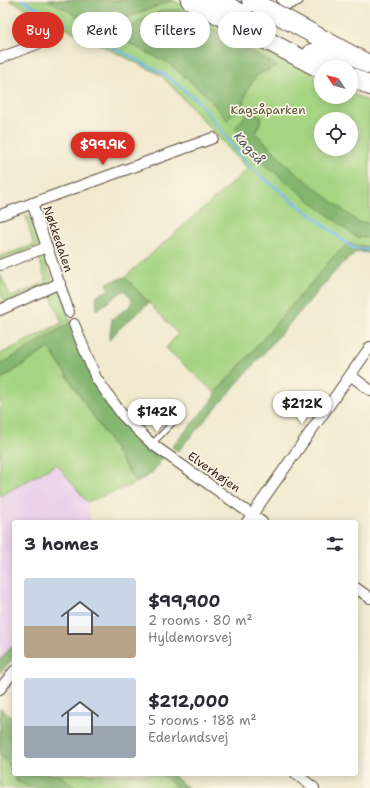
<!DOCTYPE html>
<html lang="en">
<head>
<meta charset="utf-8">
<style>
	body { margin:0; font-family:"Shantell Sans",sans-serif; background:#f7f7f7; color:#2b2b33; height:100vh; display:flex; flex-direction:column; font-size:15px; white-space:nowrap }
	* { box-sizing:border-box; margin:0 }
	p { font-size:13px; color:#7c7c81 }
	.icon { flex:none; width:22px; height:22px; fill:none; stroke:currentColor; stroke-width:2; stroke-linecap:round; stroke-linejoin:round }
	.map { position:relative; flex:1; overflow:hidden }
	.details { position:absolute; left:12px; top:520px; width:346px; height:256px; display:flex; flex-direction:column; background:#fff; border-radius:4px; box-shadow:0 2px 10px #0003 }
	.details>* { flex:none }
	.guide { position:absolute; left:12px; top:12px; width:346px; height:36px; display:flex; gap:8px }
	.needle { width:26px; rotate:305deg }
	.tools { position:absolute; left:314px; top:60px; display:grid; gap:8px }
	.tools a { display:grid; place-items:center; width:44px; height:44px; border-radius:50%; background:#fff; box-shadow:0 2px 10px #0003; font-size:20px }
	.price { position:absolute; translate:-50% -34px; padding:0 9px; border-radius:14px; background:#fff; color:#222; font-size:13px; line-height:26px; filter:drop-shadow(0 1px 2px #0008) }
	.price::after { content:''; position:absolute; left:50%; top:24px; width:12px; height:9px; margin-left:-6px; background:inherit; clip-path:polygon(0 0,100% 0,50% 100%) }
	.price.active { background:#d93025; color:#fff }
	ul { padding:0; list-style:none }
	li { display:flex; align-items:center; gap:12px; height:100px; padding:0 12px }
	li span { display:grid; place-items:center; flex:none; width:112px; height:80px; border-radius:4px; color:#555 }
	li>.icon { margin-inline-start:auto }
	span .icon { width:48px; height:48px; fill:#fffc; stroke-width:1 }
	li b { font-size:17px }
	h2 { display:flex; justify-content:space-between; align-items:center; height:48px; padding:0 12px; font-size:17px }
	.tag { padding:0 14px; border-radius:18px; background:#fff; box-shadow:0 2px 10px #0003; font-size:14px; line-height:36px }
	.tag.active { background:#d93025; color:#fff }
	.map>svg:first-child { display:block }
	.built { fill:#ebd1eb }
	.green { fill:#a5d482; stroke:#707f50; fill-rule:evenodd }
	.forest { fill:#84b670; stroke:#607047 }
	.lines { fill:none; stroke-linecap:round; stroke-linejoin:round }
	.stream { stroke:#7abbef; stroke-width:2.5 }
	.service-casing { stroke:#564739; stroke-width:7 }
	.minor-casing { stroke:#564739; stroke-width:12 }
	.motorway-casing { stroke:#564739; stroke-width:20 }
	.service { stroke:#fff; stroke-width:5 }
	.minor { stroke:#fff; stroke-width:10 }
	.motorway { stroke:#fff; stroke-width:18 }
	.labels { text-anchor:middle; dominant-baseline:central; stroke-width:3.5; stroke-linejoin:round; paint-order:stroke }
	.park-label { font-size:12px; fill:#565437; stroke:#fcf5e5 }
	.street-label { font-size:12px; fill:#3b2a1e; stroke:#fcf5e5 }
	.water-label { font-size:13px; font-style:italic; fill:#4e565d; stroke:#fcf5e5 }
</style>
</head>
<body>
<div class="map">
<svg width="370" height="788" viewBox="0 0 370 788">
	<rect width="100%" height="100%" fill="#fcf5e5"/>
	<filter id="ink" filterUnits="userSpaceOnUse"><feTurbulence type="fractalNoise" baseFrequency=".025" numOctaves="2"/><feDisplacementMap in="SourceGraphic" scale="8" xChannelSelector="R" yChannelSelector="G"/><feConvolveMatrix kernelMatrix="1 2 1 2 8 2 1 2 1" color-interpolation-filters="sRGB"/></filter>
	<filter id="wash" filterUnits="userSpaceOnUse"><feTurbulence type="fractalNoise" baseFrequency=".012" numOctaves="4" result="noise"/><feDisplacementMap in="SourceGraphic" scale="16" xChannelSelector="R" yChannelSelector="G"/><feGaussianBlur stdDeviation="0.9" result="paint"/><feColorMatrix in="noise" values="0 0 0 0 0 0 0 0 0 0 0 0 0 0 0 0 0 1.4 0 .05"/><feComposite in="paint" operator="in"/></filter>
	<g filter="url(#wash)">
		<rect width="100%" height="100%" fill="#f1eacf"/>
		<path class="built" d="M57,463L87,502L91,522H14V657L0,673V496Z"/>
		<path class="green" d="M9,0H173L321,77V97H351V93L370,102V253L357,251L349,244L335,255L245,360L215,393L166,348L178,334L125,277L248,169L161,75ZM321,119H351V149H321Z
			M25,214L30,217L40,246L0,260V256L34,245Z
			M42,253L52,279L49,283L0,305V303L4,301L0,290V274L11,297L46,282L38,254Z
			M60,283L70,323L0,366V354L62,323L48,289Z
			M49,348L103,431L136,483L87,502L57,464L0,496V380Z
			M0,708L14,719V774H161L178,788H0Z"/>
		<path class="forest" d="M48,0H173L100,28Z
			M166,10H179L277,66L257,75L248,88L243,104L227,120L205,94L168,63L128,43L130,28L145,17Z
			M249,111L262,117L256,133L288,166L358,222L370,223V238L356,237L259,160L235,128Z
			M349,243L359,246L370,247V253L357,251L341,265L178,451L172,447L213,399L215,393L245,360L335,255Z
			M125,277L149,303L119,329L109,340L112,319L130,306L132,300L124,290L97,310L96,296L109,290L107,283Z
			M70,323L76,346L91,366L116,406L166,454L151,474L136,483L103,431L49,348L0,380V365Z
			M12,646L14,648V657L0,673V660Z
			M0,708L14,719V736L12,737L14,739V774H58L76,788H32L16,781L9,765L0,754Z
			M161,774H171L188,788H178Z"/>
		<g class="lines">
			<path class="stream" d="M22,0L67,24
				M76,28L164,74L198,101L251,168L353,248L370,250"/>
		</g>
	</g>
	<g filter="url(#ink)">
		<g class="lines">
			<defs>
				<path id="service" d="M152,444L181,414"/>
				<path id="minor" d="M282,0L289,4L298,0
					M0,58L58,36
					M32,203L69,312
					M0,215L213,138
					M0,265L47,247
					M0,310L60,283
					M74,324L96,378L123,416L152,444L262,522
					M350,375L370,390
					M247,522L370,347
					M356,588L370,598
					M0,689L14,671
					M296,774L314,788"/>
				<path id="motorway" d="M190,0L321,69
					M217,0L244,15
					M251,0L370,65
					M312,53L336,67
					M351,76L370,86"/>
			</defs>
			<use href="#service" class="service-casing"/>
			<use href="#minor" class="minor-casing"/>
			<use href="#motorway" class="motorway-casing"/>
			<use href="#service" class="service"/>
			<use href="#minor" class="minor"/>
			<use href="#motorway" class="motorway"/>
		</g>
	</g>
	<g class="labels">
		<g class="park-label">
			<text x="268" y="110">Kagsåparken</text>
		</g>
		<g class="street-label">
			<text transform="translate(58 239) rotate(71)">Nøkkedalen</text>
			<text transform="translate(214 472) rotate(35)">Elverhøjen</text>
		</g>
		<g class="water-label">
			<text transform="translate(249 148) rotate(49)">Kagså</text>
		</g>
	</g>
</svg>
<div class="tools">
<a><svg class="needle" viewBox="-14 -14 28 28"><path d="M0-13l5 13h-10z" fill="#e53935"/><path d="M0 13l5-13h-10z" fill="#7c7c81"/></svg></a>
<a><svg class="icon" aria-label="locate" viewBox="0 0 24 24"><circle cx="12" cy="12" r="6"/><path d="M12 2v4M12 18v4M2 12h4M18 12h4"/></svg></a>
</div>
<b class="price active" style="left:103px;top:166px">$99.9K</b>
<b class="price" style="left:302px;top:425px">$212K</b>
<b class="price" style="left:157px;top:433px">$142K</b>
<div class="guide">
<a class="tag active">Buy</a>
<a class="tag">Rent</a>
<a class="tag">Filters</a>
<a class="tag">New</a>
</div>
<section class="details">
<h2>3 homes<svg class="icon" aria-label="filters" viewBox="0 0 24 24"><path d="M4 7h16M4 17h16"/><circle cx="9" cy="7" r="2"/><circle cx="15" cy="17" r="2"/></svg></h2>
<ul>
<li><span style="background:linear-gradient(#c9d6e8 60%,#b9a48a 0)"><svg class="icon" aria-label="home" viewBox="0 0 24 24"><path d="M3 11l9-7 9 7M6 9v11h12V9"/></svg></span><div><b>$99,900</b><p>2 rooms · 80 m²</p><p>Hyldemorsvej</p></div></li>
<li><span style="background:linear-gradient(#c9d6e8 60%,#9aa5b1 0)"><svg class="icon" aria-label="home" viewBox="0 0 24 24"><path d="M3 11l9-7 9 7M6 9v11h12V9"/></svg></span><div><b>$212,000</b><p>5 rooms · 188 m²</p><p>Ederlandsvej</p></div></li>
</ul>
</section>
</div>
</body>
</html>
